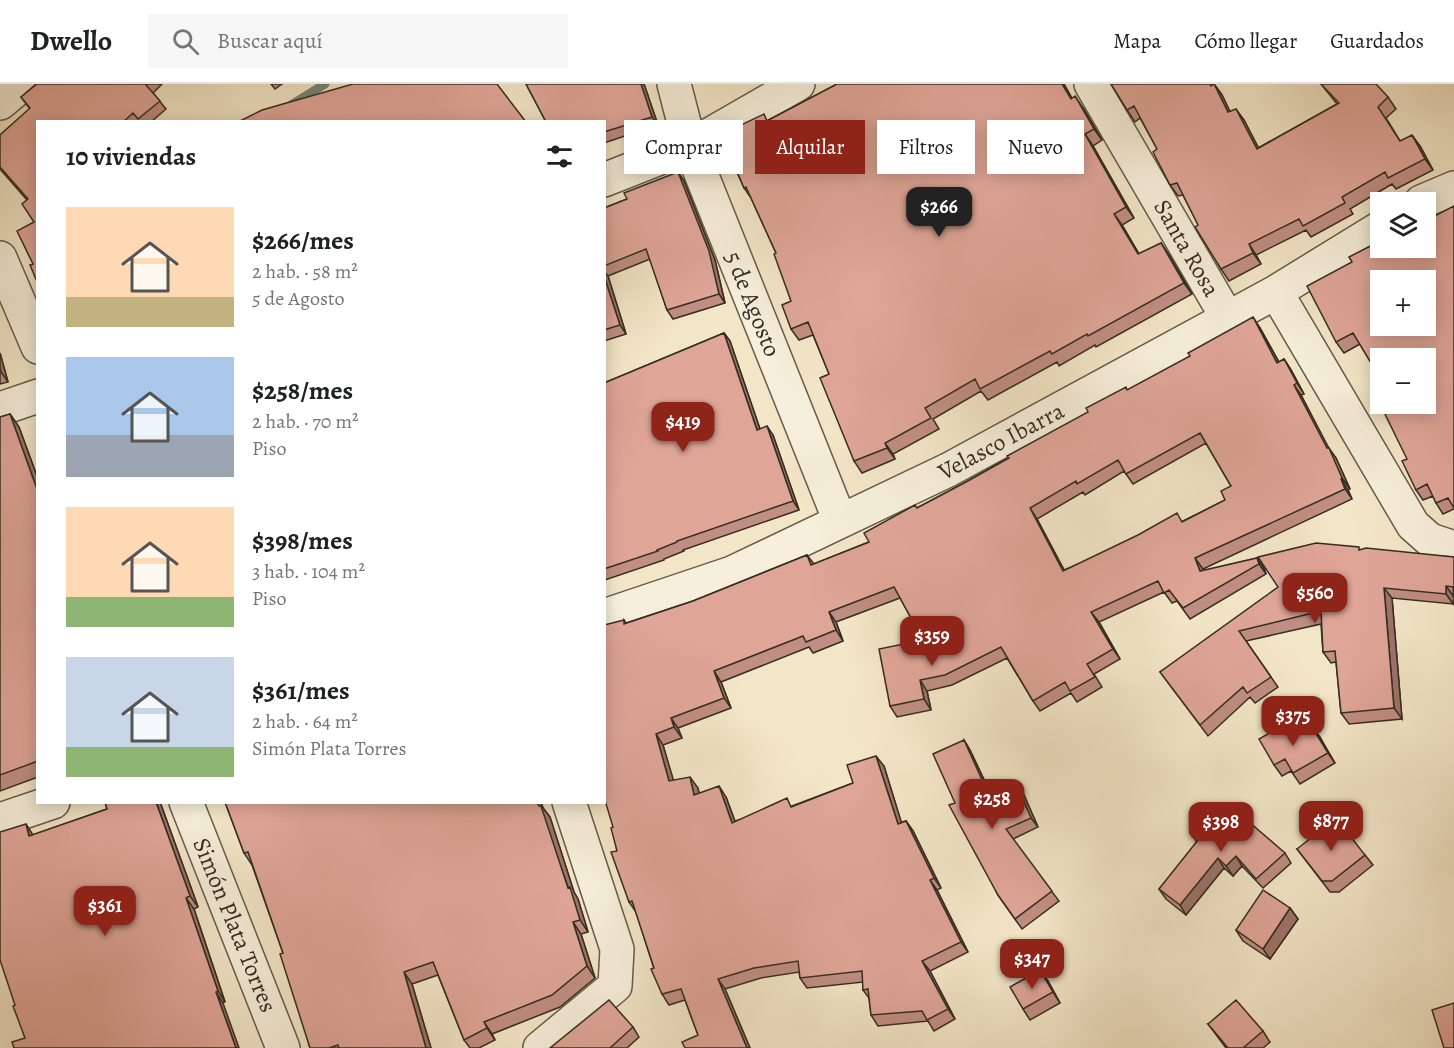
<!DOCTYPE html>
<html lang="es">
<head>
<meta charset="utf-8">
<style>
	body { margin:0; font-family:Alegreya,serif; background:#f6f6f6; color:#202124; height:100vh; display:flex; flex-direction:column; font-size:22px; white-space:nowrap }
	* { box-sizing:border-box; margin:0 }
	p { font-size:20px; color:#757577 }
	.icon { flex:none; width:33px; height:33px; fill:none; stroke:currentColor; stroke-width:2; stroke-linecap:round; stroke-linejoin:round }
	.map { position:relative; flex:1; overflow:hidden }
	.panel { position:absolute; left:36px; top:36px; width:570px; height:684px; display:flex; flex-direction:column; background:#fff; border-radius:0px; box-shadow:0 3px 15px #0003 }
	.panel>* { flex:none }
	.banner { position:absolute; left:624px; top:36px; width:570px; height:54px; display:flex; gap:12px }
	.fabs { position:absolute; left:1370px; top:108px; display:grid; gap:12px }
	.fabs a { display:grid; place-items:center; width:66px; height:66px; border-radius:0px; background:#fff; box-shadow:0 3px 15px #0003; font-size:30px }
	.price { position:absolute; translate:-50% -51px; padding:0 14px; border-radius:12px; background:#8f2418; color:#fff; font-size:20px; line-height:39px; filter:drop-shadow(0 2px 3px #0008) }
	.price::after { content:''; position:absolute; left:50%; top:36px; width:18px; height:14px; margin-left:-9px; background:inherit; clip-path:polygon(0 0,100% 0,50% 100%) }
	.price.active { background:#222; color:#fff }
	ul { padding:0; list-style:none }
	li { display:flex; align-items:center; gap:18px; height:150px; padding:0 30px }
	li span { display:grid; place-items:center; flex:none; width:168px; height:120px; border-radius:0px; color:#555 }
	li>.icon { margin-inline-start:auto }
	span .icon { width:72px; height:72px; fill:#fffc; stroke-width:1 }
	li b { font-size:26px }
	h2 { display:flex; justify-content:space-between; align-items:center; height:72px; padding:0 30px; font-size:26px }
	.tag { padding:0 21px; border-radius:0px; background:#fff; box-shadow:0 3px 15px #0003; font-size:21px; line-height:54px }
	.tag.active { background:#8f2418; color:#fff }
	header { display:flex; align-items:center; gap:36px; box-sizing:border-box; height:84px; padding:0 30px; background:#fff; border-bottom:2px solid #e0e0e0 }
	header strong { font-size:28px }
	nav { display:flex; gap:33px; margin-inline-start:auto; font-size:21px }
	.search { width:420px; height:54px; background:#f6f6f6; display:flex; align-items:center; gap:15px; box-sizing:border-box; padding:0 21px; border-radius:0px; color:#757577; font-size:22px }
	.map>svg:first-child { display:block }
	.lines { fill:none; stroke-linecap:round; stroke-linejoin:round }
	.stream { stroke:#738577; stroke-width:9 }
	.minor-casing { stroke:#645b4b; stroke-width:36 }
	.minor { stroke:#f7efdb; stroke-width:33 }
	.wall { fill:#c08e82; stroke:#352d22; stroke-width:1.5; fill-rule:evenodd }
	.shaded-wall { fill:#9c746a; stroke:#352d22; stroke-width:1.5 }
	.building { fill:#dfa597; stroke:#352d22; stroke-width:1.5; fill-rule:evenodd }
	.labels { text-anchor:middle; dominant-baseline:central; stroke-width:5; stroke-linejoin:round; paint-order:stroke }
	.street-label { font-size:24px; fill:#352d22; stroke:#f7efdb }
</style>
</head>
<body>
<header>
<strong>Dwello</strong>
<div class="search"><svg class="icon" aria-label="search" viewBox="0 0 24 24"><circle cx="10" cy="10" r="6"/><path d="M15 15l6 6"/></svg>Buscar aquí</div>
<nav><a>Mapa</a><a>Cómo llegar</a><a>Guardados</a></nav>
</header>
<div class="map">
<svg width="1454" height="964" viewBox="0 0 1454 964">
	<rect width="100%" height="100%" fill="#f3e6c7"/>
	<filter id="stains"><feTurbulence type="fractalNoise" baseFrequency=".00333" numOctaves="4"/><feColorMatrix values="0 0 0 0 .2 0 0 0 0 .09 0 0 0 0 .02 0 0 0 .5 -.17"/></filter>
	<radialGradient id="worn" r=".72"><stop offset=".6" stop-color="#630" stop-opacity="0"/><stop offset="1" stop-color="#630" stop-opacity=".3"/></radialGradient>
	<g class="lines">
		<path class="stream" d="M291,21L325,0"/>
		<defs>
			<path id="minor" d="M674,0L690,62L840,437
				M1091,0L1228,235
				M0,19L23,0
				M604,96L690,62L798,0
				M1421,118L1454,104
				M0,174L38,263
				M1276,208L1413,441L1430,456L1454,464
				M0,325L38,312
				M604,532L732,489L948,386L1276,208L1380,144
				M186,718L283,964
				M0,736L53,718
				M540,964L615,902L617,865L569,718"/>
		</defs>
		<use href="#minor" class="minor-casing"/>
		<use href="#minor" class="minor"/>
	</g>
	<path class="wall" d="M36,0H162L153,9L166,25L151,38H38L33,180L34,138L27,116L0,85V51L30,25L21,13Z
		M271,0H282L275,5Z
		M526,0H644L658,41L604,59V38L545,36Z
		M837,0H1064L1072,14L1083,24L1102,56L1093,62L1134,134L1122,141L1139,170L1161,159L1169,171L1192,210L1096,263L1095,261L1059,282L1057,278L988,316L981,307L933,335L939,345L893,370L895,375L862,389L854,377L829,290L813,251L799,256L791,245V217L776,169L751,114L744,104L735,84L733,85L725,73L768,36Z
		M1111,0H1212V1L1214,0L1222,11L1230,28L1244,36L1258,64L1337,20L1321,0L1388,13L1396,25L1386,34L1400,57L1420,62L1433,86L1396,105L1392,100L1350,125L1353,130L1311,153L1306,146L1256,171L1261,180L1229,197L1221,185L1183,111L1178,112L1170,101L1157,65L1140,34L1135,38L1127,26Z
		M678,88L684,97L715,176L725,219L673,235L667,226L650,175L608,192L626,250L604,257V124L627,115Z
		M1454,122V425L1443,430L1436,419L1433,412L1423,416L1416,406L1407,375L1425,320L1360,260L1344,269L1336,258L1380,164Z
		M1260,244L1279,278L1284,275L1291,286L1304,310L1301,311L1328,364L1336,374L1350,405L1348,406L1352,415L1203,485V487L1257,474L1264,484L1266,490L1190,535L1177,517L1172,519L1164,508L1099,538L1120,575L1094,590L1102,603L1077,618L1071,609L1040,627L1033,617L1007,574L952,601L927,607L931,626L897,633L890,622L923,556L900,514L836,538L843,557L813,569L809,563L721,598L731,624L678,644L682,654L663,661L673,697L698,704L699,709L726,713L735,737L792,722L853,699L884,682L901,738L906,737L913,747L941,804L937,806L968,868L930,887L955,935L934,947L928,937L878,942L871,931L869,914L863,906V898L807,904L800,894L799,888L761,894L725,905L750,964H685L698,951L685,916L669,921L662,910L636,828L629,818L617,767L613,743L624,536L626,539L693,517L807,471L814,480L869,458L917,424L966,398L1128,306ZM1206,359L1231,402L1225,416L1183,437L1064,486L1037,435L1083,408L1085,411L1124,387L1133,400Z
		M724,249L730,257L760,345L773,351L799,426L683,466L684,467L664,475V476L605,496L604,495V299Z
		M0,269L8,298L0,300Z
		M10,330L19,343L38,395V693L0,707V333Z
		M1360,466L1454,473L1453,520L1392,514L1402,635L1349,640L1341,629L1336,578L1331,579L1323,568L1321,540L1246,557L1278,603L1255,619L1250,613L1208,652L1160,588Z
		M1312,643L1335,679L1300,700L1291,687L1282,692L1274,681L1298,651Z
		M964,656L970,666L990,708H992L994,710L1023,709L1038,743L1013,755L1059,817L1022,845L998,811L955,719Z
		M105,718H160L198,823L194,825L225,918L25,954L15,921L33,751L107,725Z
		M225,718H541L543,724L550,733L574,808L578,815L588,848L581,850L595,894L560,923L492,950L495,956L479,964H470L464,956L438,891L412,900L431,964H310L283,869L252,781L244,769Z
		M1234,740L1285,769L1291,779L1263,804L1242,782L1233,792L1224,784L1186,831L1166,815L1159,805L1197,758L1190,749Z
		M1297,765L1365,771L1373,781L1339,808H1330Z
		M1290,824L1298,835L1270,875L1243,857L1236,846Z
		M1048,897L1060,919L1030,936L1023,925Z
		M1208,940L1263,947L1270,958L1263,964H1226Z
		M633,943L639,953L627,964H550Z"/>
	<path class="shaded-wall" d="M641,0H644L658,41L652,33Z
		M1062,0H1064L1078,26L1071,15Z
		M1214,0L1222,11L1236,40L1228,28Z
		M1075,12L1083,24L1102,56L1094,45Z
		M1236,25L1244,36L1265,76L1257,65Z
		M1085,50L1093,62L1134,134L1126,123Z
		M1412,51L1420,62L1433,86L1425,75Z
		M678,88L684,97L715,176L725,219L719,210Z
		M1114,130L1122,141L1146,182L1138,170Z
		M1161,159L1169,171L1192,210L1184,199Z
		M1249,160L1256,171L1261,180L1253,169Z
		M604,187L608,192L626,250L620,241L604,192Z
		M1253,233L1260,244L1285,289L1277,279Z
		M724,249L730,257L763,354L757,346Z
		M0,269L8,298L1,288L0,284Z
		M1284,275L1291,286L1304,310L1297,299Z
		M1294,301L1301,311L1332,370L1329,364L1336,374L1350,405L1342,394Z
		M10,330L19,343L38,395V408Z
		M767,342L773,351L799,426L793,417Z
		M885,359L893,370L895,375L887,364Z
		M1341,395L1348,406L1352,415L1345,405Z
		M1030,424L1037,435L1070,497L1063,487Z
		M1195,474L1203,485L1207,498L1200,487Z
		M1257,474L1264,484L1266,490L1259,480Z
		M1446,502L1454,513L1453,520L1446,510Z
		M1384,504L1392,514L1402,635L1394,624Z
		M829,528L836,538L843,557L836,546Z
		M1091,528L1099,538L1120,575L1113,565Z
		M714,587L721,598L731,624L724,614Z
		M920,596L927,607L931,626L924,615Z
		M671,634L678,644L682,654L674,643Z
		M1312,643L1320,653L1335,679L1328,669Z
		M656,650L663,661L677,708L669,697Z
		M964,656L970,666L995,719L988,709Z
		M876,672L884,682L905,750L898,740Z
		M690,693L698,704L701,721L694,711Z
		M1016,700L1023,709L1038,743L1031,734Z
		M719,702L726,713L739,749L732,739Z
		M156,718H160L198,823L190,812Z
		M537,718H541L543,724L550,733L574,808L578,815L588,848L580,836Z
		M906,737L913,747L941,804L934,794Z
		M26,740L33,751L29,752Z
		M1236,772L1242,782L1233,792L1226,782Z
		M1218,774L1224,784L1186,831L1180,821Z
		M930,796L937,806L968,868L961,858Z
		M186,814L194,825L225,918L218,907Z
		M1290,824L1298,835L1270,875L1263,865Z
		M573,838L581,850L595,894L587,882Z
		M922,877L930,887L955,935L948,925Z
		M1040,886L1048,897L1060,919L1053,908Z
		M404,888L412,900L431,964H426Z
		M718,895L725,905L750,964H747Z
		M216,908L223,919L239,964H236Z
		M484,938L492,950L495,956L487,944Z"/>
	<path class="building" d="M37,0H147L146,1L160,17L138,35L133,29L123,38H38V200L30,181L33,180L17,147L34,138L22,120L28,115L0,83V51L30,24L21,13Z
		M353,0H497L526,38H238L262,26Z
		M526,0H641L652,33L604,48V38H542L545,36Z
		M837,0H1062L1071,15L1075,12L1094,45L1085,50L1126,123L1114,130L1138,170L1161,159L1184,199L1088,252L1087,250L1052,270L1050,267L980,305L975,295L925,324L931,334L885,359L887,364L854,377L820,294L829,290L808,238L791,245L782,221L791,217L774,170L776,169L746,103L744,104L730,71L725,73L716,53L764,30L767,37Z
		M1111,0H1210L1211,2L1214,0L1228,28L1236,25L1257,65L1339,19L1321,0H1376L1388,13L1378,23L1400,57L1412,51L1425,75L1388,94L1385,88L1342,113L1345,119L1303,142L1299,135L1249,160L1253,169L1221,185L1195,143L1198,141L1177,99L1170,101L1153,68L1157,65L1134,22L1127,26Z
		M678,88L709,167L719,210L667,226L646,165L604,182V124L627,115L624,109Z
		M1454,122V424L1448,414L1436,419L1427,400L1416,406L1402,377L1407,375L1382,324L1391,320H1425V274H1380V294L1353,249L1336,258L1307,202L1352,178L1349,173L1380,157V164H1425V137ZM1380,196H1425V242H1380Z
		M604,192L620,241L604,246Z
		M1253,233L1277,279L1284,275L1297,299L1294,301L1327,364H1329L1342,394L1341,395L1345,405L1195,474L1200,487L1257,474L1259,480L1183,524L1169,506L1164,509L1158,497L1091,528L1113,565L1087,580L1095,593L1070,607L1065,598L1033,617L1001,563L945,591L920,596L924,615L890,622L879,565L923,556L894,503L829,528L836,546L806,558L803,552L714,587L724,614L671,634L674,643L656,650L669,697L690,693L694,711L719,702L732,739L787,714L791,723L853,699L847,681L876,672L898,740L906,737L934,794L930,796L961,858L922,877L948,925L927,936L922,927L871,931L868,905L863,906L862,887L800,894L798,877L754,884L718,895L747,964H685L682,958L698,951L681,905L662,910L651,885L654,884L632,817L629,818L611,768L617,767L611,744L613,743L604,713V541L624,536V540L693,517L807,471L811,481L869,458L864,449L915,421L917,424L966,398L1009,374L1007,372L1088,328L1086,324L1126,303L1127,306L1190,272L1188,269ZM1200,349L1231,402L1221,407L1225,416L1182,438L1177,429L1138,451L1063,487L1030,424L1076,397L1077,400L1118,376L1126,390Z
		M724,249L757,346L767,342L793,417L677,457V458L657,466L658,467L604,485V299Z
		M10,330L38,408V677L0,691V333Z
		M1316,459L1359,463V466L1366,464L1454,473V503L1446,502V510L1384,504L1394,624L1341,629L1335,567L1323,568L1321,527L1239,547L1271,593L1247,609L1243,603L1200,641L1160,588L1278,503L1258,473Z
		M1289,638L1297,651L1312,643L1328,669L1293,689L1285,675L1274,681L1259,655Z
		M964,656L988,709L992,708L993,710L1016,700L1031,734L1006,745L1052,807L1015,835L998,811L949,721L955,719L933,670Z
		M105,718H156L190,812L186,814L218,907L216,908L236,964H14L12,958L25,954L13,922L15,921L0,876V748L26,740L29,752L107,725Z
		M225,718H537L539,722H541L568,804L570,803L580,836L573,838L587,882L552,911L484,938L487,944L464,956L433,878L404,888L426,964H339L338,961L329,964H310L280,870L283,869L248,768L244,769Z
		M1215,722L1234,740L1242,732L1285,769L1256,795L1236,772L1226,782L1218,774L1180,821L1159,805L1198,756L1190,749Z
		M1336,734L1365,771L1332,797H1322L1297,765Z
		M1263,806L1290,824L1263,865L1236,846Z
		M1040,886L1053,908L1023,925L1010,903Z
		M609,916L633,943L610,964H550Z
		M1236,916L1263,947L1243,964H1228L1208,940Z
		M1454,919V964H1444L1432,926Z"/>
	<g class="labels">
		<g class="street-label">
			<text transform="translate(1187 164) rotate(60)">Santa Rosa</text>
			<text transform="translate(753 220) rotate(68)">5 de Agosto</text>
			<text transform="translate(1001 357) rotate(-28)">Velasco Ibarra</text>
			<text transform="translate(235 841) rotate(68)">Simón Plata Torres</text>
		</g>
	</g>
	<rect width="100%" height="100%" filter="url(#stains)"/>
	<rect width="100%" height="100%" fill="url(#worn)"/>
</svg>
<div class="fabs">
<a><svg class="icon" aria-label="layers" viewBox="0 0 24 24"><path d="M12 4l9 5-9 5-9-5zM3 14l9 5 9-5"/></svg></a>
<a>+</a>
<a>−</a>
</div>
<b class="price active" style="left:939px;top:154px">$266</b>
<b class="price" style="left:683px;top:369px">$419</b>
<b class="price" style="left:1315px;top:540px">$560</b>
<b class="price" style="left:932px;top:583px">$359</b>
<b class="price" style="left:1293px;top:663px">$375</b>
<b class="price" style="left:992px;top:746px">$258</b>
<b class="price" style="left:1331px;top:768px">$877</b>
<b class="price" style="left:1221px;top:769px">$398</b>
<b class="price" style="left:105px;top:853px">$361</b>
<b class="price" style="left:1032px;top:906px">$347</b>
<div class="banner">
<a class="tag">Comprar</a>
<a class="tag active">Alquilar</a>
<a class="tag">Filtros</a>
<a class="tag">Nuevo</a>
</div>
<section class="panel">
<h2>10 viviendas<svg class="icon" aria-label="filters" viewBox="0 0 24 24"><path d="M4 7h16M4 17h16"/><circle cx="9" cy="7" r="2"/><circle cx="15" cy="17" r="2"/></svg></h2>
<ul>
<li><span style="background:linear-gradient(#ffd9b3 75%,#c2b280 0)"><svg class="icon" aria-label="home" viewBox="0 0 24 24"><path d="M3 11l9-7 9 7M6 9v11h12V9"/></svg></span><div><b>$266/mes</b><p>2 hab. · 58 m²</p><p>5 de Agosto</p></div></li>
<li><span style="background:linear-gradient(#a9c7e8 65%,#9aa5b1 0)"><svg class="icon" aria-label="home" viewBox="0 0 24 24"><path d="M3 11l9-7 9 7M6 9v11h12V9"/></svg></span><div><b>$258/mes</b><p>2 hab. · 70 m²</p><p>Piso</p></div></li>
<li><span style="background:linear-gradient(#ffd9b3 75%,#8fb573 0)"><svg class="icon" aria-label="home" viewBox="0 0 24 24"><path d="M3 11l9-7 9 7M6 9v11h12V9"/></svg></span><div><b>$398/mes</b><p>3 hab. · 104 m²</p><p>Piso</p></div></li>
<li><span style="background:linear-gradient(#c9d6e8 75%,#8fb573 0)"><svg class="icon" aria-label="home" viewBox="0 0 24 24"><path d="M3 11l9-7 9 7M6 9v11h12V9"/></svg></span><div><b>$361/mes</b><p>2 hab. · 64 m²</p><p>Simón Plata Torres</p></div></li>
</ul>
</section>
</div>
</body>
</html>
